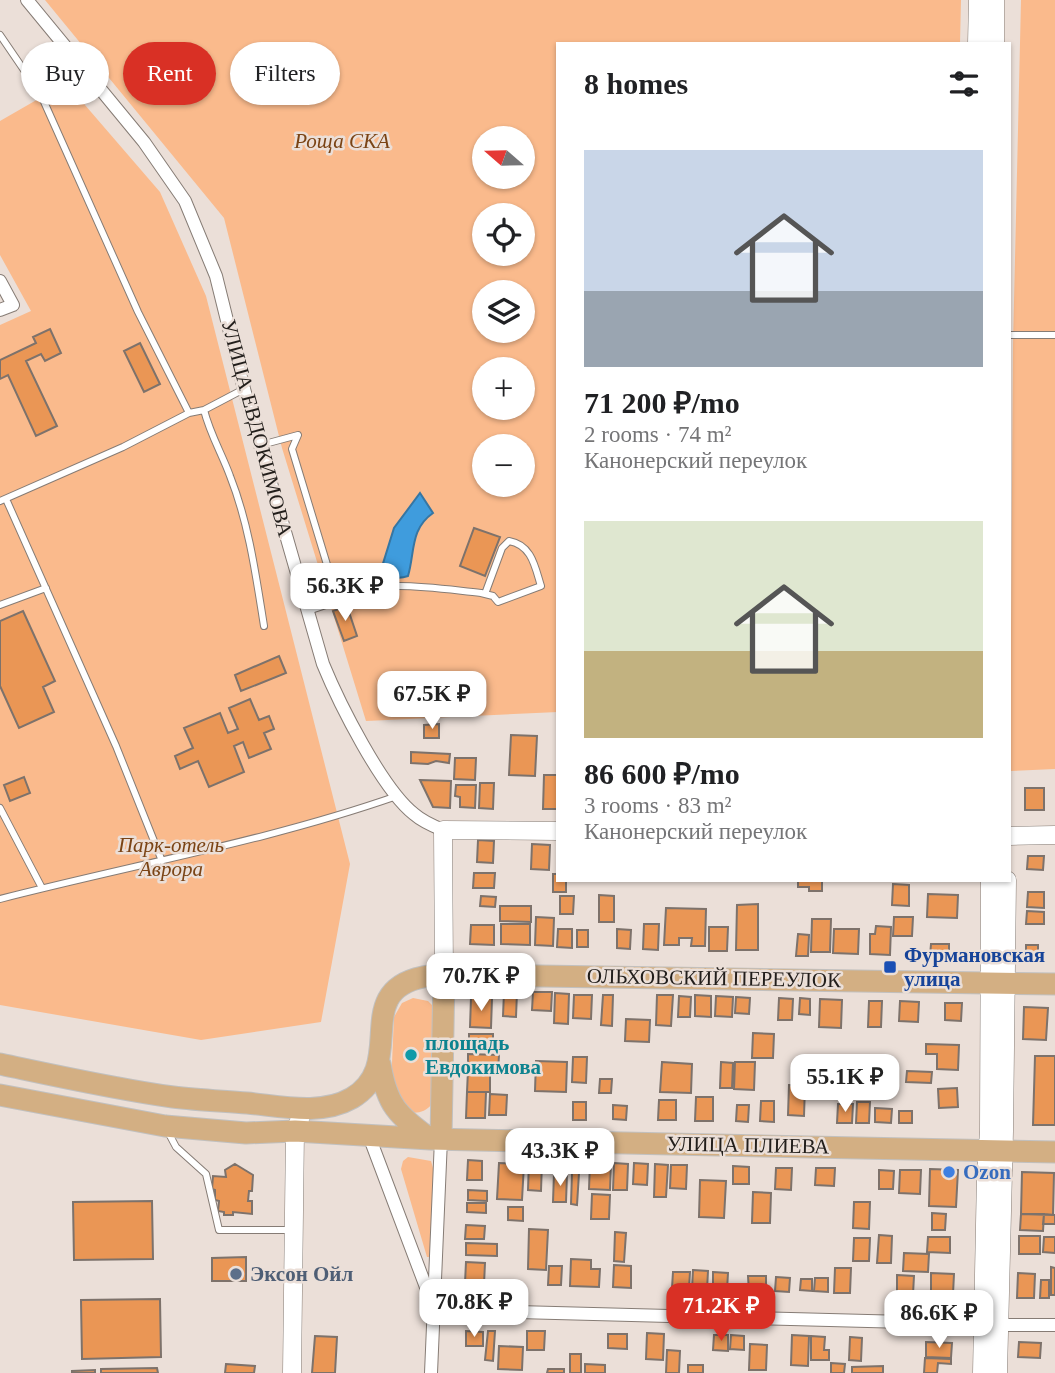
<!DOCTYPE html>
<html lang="en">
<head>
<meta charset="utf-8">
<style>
	body { margin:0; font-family:"Times New Roman",serif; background:#f2f2f2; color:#202124; height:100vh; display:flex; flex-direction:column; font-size:26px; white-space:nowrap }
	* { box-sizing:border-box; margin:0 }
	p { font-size:23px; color:#757577 }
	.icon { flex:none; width:38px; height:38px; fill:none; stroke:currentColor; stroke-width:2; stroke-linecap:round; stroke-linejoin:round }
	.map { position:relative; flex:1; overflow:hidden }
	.details { position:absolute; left:556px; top:42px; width:455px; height:840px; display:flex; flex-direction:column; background:#fff; border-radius:0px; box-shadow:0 2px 5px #0004 }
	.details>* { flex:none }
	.top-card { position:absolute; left:21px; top:42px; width:430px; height:63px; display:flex; gap:14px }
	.needle { width:46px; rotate:290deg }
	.buttons { position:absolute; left:472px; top:126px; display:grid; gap:14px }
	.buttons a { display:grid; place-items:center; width:63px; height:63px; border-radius:50%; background:#fff; box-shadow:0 2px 5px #0004; font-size:35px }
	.price { position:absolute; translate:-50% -60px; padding:0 16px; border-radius:14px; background:#fff; color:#222; font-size:23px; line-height:46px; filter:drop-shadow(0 2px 4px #0008) }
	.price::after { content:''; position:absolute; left:50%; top:42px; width:21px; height:16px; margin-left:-10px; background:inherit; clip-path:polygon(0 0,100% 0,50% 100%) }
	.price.active { background:#d93025; color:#fff }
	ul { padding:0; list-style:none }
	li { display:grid; align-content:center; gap:14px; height:371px; padding:0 28px }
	li span { display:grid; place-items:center; height:217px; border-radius:0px; color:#555 }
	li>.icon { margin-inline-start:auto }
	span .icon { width:126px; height:126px; fill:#fffc; stroke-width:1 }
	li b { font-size:30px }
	h2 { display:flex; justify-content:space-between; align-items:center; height:84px; padding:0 28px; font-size:30px }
	.tag { padding:0 24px; border-radius:32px; background:#fff; box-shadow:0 2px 5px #0004; font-size:24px; line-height:63px }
	.tag.active { background:#d93025; color:#fff }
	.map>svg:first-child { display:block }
	.green { fill:#faba8c; fill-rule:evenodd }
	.water { fill:#3f9cdd; stroke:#3676a3; stroke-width:2 }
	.building { fill:#ea9655; stroke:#7d726b; stroke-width:2 }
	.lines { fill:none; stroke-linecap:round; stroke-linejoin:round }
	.lane-casing { stroke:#867c75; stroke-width:8 }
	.street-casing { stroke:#867c75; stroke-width:14 }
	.secondary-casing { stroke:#867c75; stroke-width:19 }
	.primary-casing { stroke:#c1c0bf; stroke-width:23 }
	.lane { stroke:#fff; stroke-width:6 }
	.street { stroke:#fff; stroke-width:12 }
	.secondary { stroke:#fff; stroke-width:18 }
	.primary { stroke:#d3af83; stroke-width:21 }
	.transit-dot { fill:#1a4fb4; stroke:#ebdfd8; stroke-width:2.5 }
	.culture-dot { fill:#0f9aa8; stroke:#ebdfd8; stroke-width:2.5 }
	.shop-dot { fill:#3f7fe0; stroke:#ebdfd8; stroke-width:2.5 }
	.service-dot { fill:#5c6f8a; stroke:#ebdfd8; stroke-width:2.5 }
	.labels { text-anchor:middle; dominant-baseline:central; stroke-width:5; stroke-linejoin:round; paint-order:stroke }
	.park-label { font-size:21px; font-style:italic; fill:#7b4415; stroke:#ebdfd8 }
	.street-label { font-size:21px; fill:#221e1b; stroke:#ebdfd8 }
	.transit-label { font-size:21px; font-weight:bold; fill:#164399; stroke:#ebdfd8; text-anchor:start }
	.culture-label { font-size:21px; font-weight:bold; fill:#0d838f; stroke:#ebdfd8; text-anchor:start }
	.shop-label { font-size:21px; font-weight:bold; fill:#366cbe; stroke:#ebdfd8; text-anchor:start }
	.service-label { font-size:21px; font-weight:bold; fill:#4e5e75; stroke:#ebdfd8; text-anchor:start }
</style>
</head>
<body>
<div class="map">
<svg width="1055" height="1373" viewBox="0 0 1055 1373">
	<rect width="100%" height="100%" fill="#ebdfd8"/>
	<path class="green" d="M45,0H961L960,44H558V712L366,721L282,448L224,218ZM485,138H523V177H485ZM485,215H523V254H485ZM485,292H523V331H485ZM485,369H523V408H485ZM485,446H523V485H485Z
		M1021,0H1055V769L1010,771L1013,345Z
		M66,83L160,192L206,296L350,864L321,1022L201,1040L0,1005V325L31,311L0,255V121Z
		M413,998L428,1001L437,1010L432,1104C425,1112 418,1114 407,1112L391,1086L394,1017L402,1003Z
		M408,1157L431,1161L433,1168V1257H427L401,1169L403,1161Z"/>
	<path class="water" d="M420,493L433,513C410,529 415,552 408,576C397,580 390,577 381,570L394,528Z"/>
	<path class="building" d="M50,329L61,353L45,361L41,354L26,361L57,426L36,436L8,375L0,379V360L36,343L33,337Z
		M140,343L160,384L144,392L124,351Z
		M474,528L500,537L485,576L460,566Z
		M347,606L357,636L344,641L333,611Z
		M23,611L55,681L43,687L54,712L19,728L0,686V621Z
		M279,656L286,673L241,691L235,675Z
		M250,699L259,720L269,716L274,729L264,733L271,749L249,758L243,742L234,746L244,772L209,787L198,761L180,769L175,756L193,748L184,728L220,713L228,733L238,729L229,708Z
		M439,724V738H424V725Z
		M511,735L537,736L535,776L509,775Z
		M411,752L450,754L449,763L436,761L428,764L411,763Z
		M455,758H476L475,780L454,779Z
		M544,775H558L557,809H543Z
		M24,777L30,793L10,801L4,785Z
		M420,780L451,781L450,808L433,807Z
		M480,783H494L493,809L479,808Z
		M456,785H476L475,808L460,807V797L455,796Z
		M1025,788H1044V810H1025Z
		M478,840L494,841L493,863L477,862Z
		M532,844L550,845L549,870L531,869Z
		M1028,856H1044L1043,870L1027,869Z
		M474,873H495L494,888H473Z
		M553,874H558V880H566V892H553Z
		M798,880H822V891H809V887H798Z
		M893,884L909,885V906L892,905Z
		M1028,892H1044V908L1027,907Z
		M928,894L958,895L957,918L927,917Z
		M599,895L614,896V922H599Z
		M481,896L496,897L495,907L480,906Z
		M560,896H574L573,914H560Z
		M758,904V950H736L737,905Z
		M500,906H531V922L500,921Z
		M666,908L706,909L705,946H691L692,938H679V945H664Z
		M1027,911L1044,912V924H1026Z
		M536,917L554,918L553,946L535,945Z
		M894,917H913L912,936H893Z
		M812,919H831L830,952H811Z
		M501,924H530V945L501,944Z
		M644,924H659L658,950L643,949Z
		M471,925H494V945L470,944Z
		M876,926L891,927L890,955L870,954V934H875Z
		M709,927H728L727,951H709Z
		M558,929H572V948L557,947Z
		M617,929L631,930L630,949L617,948Z
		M834,929H859L858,954L833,953Z
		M577,930H588V947H577Z
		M798,934L809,935L808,956H796Z
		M931,944H949V957L930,956Z
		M1026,945H1038V963H1026Z
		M504,992H517L516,1017L503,1016Z
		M533,992H552L551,1011L532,1010Z
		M555,993L569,994L568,1024L554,1023Z
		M574,995H592L591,1019L573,1018Z
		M603,995H613L612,1026L601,1025Z
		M657,995H673L671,1026L656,1025Z
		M695,995L711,996V1017L695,1016Z
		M679,996L691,997L690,1017H678Z
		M716,996L733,997L732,1017L715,1016Z
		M736,997L750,998L749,1014L735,1013Z
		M471,998H492L491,1028L470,1027Z
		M779,998L793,999L792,1020H778Z
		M800,998L810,999V1015L799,1014Z
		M820,999L842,1000L841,1028L819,1027Z
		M869,1001H882L881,1027H868Z
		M900,1001L919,1002L918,1022L899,1021Z
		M945,1003H962L961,1021L945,1020Z
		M1024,1007L1048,1008L1046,1040L1023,1039Z
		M626,1019L650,1020L649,1042L625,1041Z
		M753,1033L774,1034L773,1058H752Z
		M469,1034H493V1048H469Z
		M926,1044L959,1045L958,1070L937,1069V1054H926Z
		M468,1054L499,1055L498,1072L468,1070Z
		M1035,1056H1055V1125H1033Z
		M573,1057H587L586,1083L572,1082Z
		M536,1061L567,1062L566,1092L535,1091Z
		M662,1062L692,1064L691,1093L660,1092Z
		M721,1062L733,1063L732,1088H720Z
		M735,1062H755L754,1090L734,1089Z
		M858,1064L876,1065L875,1089L857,1088Z
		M468,1070L490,1071V1092H467Z
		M907,1071L932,1072L931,1083L906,1082Z
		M600,1079H612L611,1093H599Z
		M789,1085L805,1086L804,1116L788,1115Z
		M957,1088L958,1107L939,1108L938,1089Z
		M467,1092H486L485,1118H466Z
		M490,1094L507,1095L506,1115H489Z
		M696,1097H713V1121H695Z
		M659,1100H676V1120H658Z
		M761,1101H774V1122L760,1121Z
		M573,1102H586V1120H573Z
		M857,1102H870L869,1123H856Z
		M838,1104H853L852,1123H837Z
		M613,1105L627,1106L626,1120L613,1119Z
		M737,1105H749L748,1122L736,1121Z
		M875,1108L892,1109L891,1123L875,1122Z
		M899,1111H912V1123H899Z
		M468,1160L482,1161V1180H467Z
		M529,1161H542L541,1191L528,1190Z
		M590,1162L611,1163L610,1190L589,1189Z
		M499,1163L524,1164L522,1200L497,1199Z
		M614,1163L628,1164L627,1190H613Z
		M634,1163L648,1164L647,1185L633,1184Z
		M235,1164L253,1175L252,1191H249L248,1201H252V1214L233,1212V1215H224V1212L218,1211L219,1201L215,1200V1190L212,1189L213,1176L226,1177L225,1170Z
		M655,1164L668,1165L666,1197H654Z
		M671,1165H687L686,1189L670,1188Z
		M733,1166L749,1167V1184H733Z
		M776,1168H792L791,1190L775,1189Z
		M816,1168H835L834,1186L815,1185Z
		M930,1169L958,1170L956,1207L929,1206Z
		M879,1170L894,1171L893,1189H879Z
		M900,1170H921L920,1194L899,1193Z
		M1022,1172L1054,1173L1053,1215L1021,1214Z
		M554,1173L567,1174L566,1202H553Z
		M572,1173H579L577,1205L571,1204Z
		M700,1180L726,1181L724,1218L699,1217Z
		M468,1190L487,1191V1201L468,1200Z
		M753,1192L771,1193L770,1223H752Z
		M592,1194L610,1195L609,1219H591Z
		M152,1201L153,1259L74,1260L73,1202Z
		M854,1202H870L869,1229L853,1228Z
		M467,1203H486V1213L467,1212Z
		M508,1207H523V1221L508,1220Z
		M932,1213L946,1214L945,1230H932Z
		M1021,1214H1044L1043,1231L1020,1230Z
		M1044,1214L1055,1215V1224H1043Z
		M466,1225L485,1226L484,1239H465Z
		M529,1229L548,1230L546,1270L528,1269Z
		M615,1232L626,1233L624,1262L614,1261Z
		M879,1235L892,1236L891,1263H877Z
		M1019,1236H1040V1254H1019Z
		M928,1237H950V1253L927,1252Z
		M1044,1237H1055V1253L1043,1252Z
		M854,1238H870L869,1261H853Z
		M466,1243L497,1244V1256L466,1255Z
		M904,1253L929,1254L928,1272L903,1271Z
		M246,1257V1281H212V1258Z
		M571,1259L591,1260V1269H600L599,1287L570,1286Z
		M466,1262L485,1263L484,1284L465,1283Z
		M614,1265L631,1266V1288L613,1287Z
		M549,1266H562L561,1285H548Z
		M1051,1267L1055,1268V1295H1051Z
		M835,1268H851L850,1293H834Z
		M693,1270L708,1271L707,1290L692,1289Z
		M673,1272H690L689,1288H672Z
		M713,1272L728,1273L727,1290H713Z
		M931,1273L954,1274L953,1294H931Z
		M1018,1273L1035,1274L1034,1298H1017Z
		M897,1275L914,1276L913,1294H897Z
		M748,1276H766V1292H749Z
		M776,1277L790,1278L789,1292L775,1291Z
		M815,1278H828V1292L814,1291Z
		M801,1279H812V1291L800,1290Z
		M1041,1280H1049V1298H1040Z
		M160,1299L161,1357L82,1359L81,1300Z
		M466,1331L483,1332V1346H466Z
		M488,1331H495L493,1361L485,1360Z
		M527,1331H545L544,1350H527Z
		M647,1333L664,1334L663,1360L646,1359Z
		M608,1334H627V1349L608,1348Z
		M714,1335H728V1351L713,1350Z
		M731,1335L744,1336V1350L730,1349Z
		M792,1335L809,1336L808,1366L791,1365Z
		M315,1336L337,1337L335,1373H312Z
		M811,1336L825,1337L824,1350H829V1360H811Z
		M850,1337L862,1338L861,1361L849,1360Z
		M926,1342L952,1343L951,1358L926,1357Z
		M1019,1342L1041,1343L1040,1358L1018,1357Z
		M750,1344L767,1345L766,1370H749Z
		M499,1346L523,1347L522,1370L498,1369Z
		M667,1350L680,1351L679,1373H666Z
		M570,1354H581V1373H570Z
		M925,1358L951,1359V1364L938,1363L937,1373H924Z
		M831,1363L845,1364L844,1373H831Z
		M226,1364L255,1366L254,1373H225Z
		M585,1364L605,1365V1373H585Z
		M688,1365H703V1373H688Z
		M883,1366V1373H852V1367Z
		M157,1368L158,1373H101V1369Z
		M548,1369H564V1373H547Z
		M95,1370V1373H72V1371Z"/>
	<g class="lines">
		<defs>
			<path id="lane" d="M0,35L41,95L138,312L189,413
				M1010,335H1055
				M204,410C210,434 222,454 230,476C249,524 256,576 264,626
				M261,445L298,435L292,449L338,601L308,611
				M6,499L116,746L162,861
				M0,501L123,447L189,413L204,410L244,389
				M336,596C384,579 432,588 481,593L493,596L498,602L541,586C535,567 532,545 509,541L502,548L485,594
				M0,605L46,588
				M0,808L42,888
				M0,899C132,865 268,841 397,796
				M167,1130L176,1147L206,1174L219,1230H292"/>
			<path id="street" d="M27,0L144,142L185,201L216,276L244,389L323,664C339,703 382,789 414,814C422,821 433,826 443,830
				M0,281L13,305L0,310
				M369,1136L432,1303
				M435,1310L983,1324
				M999,1325H1055
				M431,1373L441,1139"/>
			<path id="secondary" d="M977,44L978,0
				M995,44V0
				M1010,836L1055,835
				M444,974L443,830L558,831
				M292,1373L295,1131L300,1119
				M982,1373L986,1175L989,1131L990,880
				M998,1373L1004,1131L1007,880"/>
			<path id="primary" d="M0,1064C57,1076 115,1089 173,1097C197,1100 222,1101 247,1103C280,1106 321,1116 352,1098C409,1064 350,992 423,977C439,973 455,974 471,975L1055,984
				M380,1064C387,1106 397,1114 430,1139
				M0,1095L165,1126L246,1133L295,1131L430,1139L1055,1152
				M441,1139L444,974"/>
		</defs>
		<use href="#lane" class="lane-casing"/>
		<use href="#street" class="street-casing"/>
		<use href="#secondary" class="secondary-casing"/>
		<use href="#primary" class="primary-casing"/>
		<use href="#lane" class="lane"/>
		<use href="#street" class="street"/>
		<use href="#secondary" class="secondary"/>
		<use href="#primary" class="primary"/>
	</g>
	<rect class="transit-dot" x="883" y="960" width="14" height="14" rx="3.5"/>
	<circle class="culture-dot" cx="411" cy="1055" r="7"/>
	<circle class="shop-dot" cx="949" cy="1172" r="7"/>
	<circle class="service-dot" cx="236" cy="1274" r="7"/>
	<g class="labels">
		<g class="park-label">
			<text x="342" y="141">Роща СКА</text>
			<text x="171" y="845">Парк-отель<tspan x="171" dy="24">Аврора</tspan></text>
		</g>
		<g class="street-label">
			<text transform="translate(257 428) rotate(75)">УЛИЦА ЕВДОКИМОВА</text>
			<text transform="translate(714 978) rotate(1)">ОЛЬХОВСКИЙ ПЕРЕУЛОК</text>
			<text transform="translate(748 1145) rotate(1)">УЛИЦА ПЛИЕВА</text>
		</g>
		<g class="transit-label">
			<text x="904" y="955">Фурмановская<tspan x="904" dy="24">улица</tspan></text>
		</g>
		<g class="culture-label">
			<text x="425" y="1043">площадь<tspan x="425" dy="24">Евдокимова</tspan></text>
		</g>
		<g class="shop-label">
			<text x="963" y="1172">Ozon</text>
		</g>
		<g class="service-label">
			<text x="250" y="1274">Эксон Ойл</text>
		</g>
	</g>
</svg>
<div class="buttons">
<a><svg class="needle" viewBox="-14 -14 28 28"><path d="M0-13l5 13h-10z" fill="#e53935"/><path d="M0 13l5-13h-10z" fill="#757577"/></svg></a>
<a><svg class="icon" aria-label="locate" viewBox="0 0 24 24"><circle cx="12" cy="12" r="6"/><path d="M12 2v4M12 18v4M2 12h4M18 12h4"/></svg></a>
<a><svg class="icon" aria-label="layers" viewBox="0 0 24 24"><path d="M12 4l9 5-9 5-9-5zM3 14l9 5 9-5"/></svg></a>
<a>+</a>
<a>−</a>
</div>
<b class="price" style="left:345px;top:623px">56.3K ₽</b>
<b class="price" style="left:432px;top:731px">67.5K ₽</b>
<b class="price" style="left:481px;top:1013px">70.7K ₽</b>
<b class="price" style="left:845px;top:1114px">55.1K ₽</b>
<b class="price" style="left:560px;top:1188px">43.3K ₽</b>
<b class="price" style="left:474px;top:1339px">70.8K ₽</b>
<b class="price active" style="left:721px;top:1343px">71.2K ₽</b>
<b class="price" style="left:939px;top:1350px">86.6K ₽</b>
<div class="top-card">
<a class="tag">Buy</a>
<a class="tag active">Rent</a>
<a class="tag">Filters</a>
</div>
<section class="details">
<h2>8 homes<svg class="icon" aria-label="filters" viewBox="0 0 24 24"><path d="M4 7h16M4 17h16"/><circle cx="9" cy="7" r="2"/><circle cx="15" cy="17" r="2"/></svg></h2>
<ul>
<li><span style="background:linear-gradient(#c9d6e8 65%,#9aa5b1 0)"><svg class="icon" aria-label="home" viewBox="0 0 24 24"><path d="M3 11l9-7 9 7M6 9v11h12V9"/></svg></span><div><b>71 200 ₽/mo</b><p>2 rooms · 74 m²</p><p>Канонерский переулок</p></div></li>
<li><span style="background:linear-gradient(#dfe7d0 60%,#c2b280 0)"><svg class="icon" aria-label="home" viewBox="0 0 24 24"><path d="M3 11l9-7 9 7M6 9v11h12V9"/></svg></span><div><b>86 600 ₽/mo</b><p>3 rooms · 83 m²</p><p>Канонерский переулок</p></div></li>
</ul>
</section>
</div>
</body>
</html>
